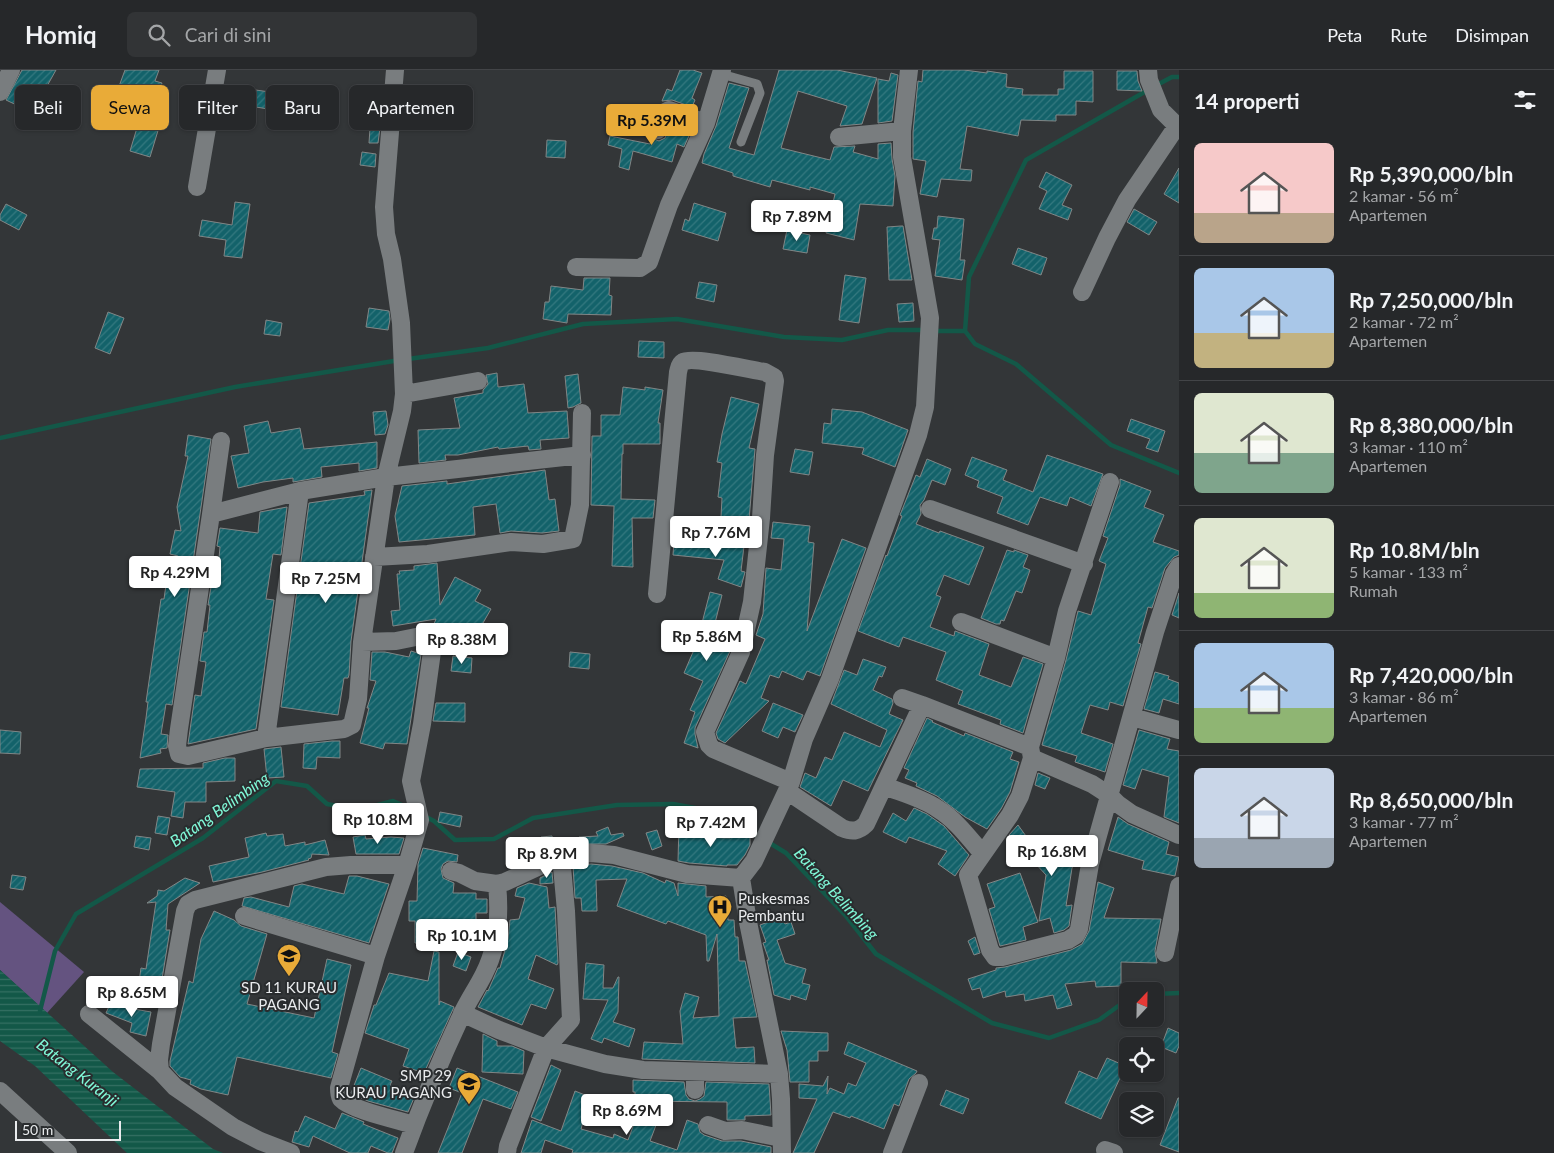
<!DOCTYPE html>
<html lang="id">
<head>
<meta charset="utf-8">
<style>
	body { margin:0; font-family:Lato,sans-serif; background:#323436; color:#f1f3f6; height:100vh; display:flex; flex-direction:column; font-size:19px; white-space:nowrap }
	* { box-sizing:border-box; margin:0 }
	p { font-size:16px; color:#a4a6a8 }
	.icon { flex:none; width:28px; height:28px; fill:none; stroke:currentColor; stroke-width:2; stroke-linecap:round; stroke-linejoin:round }
	.map { position:relative; flex:1; overflow:hidden }
	.side { display:flex; flex-direction:column; background:#26282a; width:375px }
	.side>* { flex:none }
	.hud { position:absolute; left:15px; top:15px; width:475px; height:45px; display:flex; gap:10px }
	.needle { width:32px; rotate:22deg }
	.buttons { position:absolute; left:1119px; top:912px; display:grid; gap:10px }
	.buttons a { display:grid; place-items:center; width:45px; height:45px; border-radius:8px; background:#26282a; box-shadow:0 1px 4px #0004,0 0 0 1px #424447; font-size:25px }
	.scale { position:absolute; left:15px; bottom:12px; width:106px; box-sizing:border-box; padding-left:5px; border:2px solid #e9ebed; border-top:0; font-size:14px; line-height:18px; white-space:nowrap; color:#e9ebed; -webkit-text-stroke:4px #292c2e; paint-order:stroke }
	.price { position:absolute; translate:-50% -42px; padding:0 11px; border-radius:5px; background:#fff; color:#222; font-size:16px; line-height:32px; filter:drop-shadow(0 1px 2px #0008) }
	.price::after { content:''; position:absolute; left:50%; top:30px; width:15px; height:11px; margin-left:-8px; background:inherit; clip-path:polygon(0 0,100% 0,50% 100%) }
	.price.selected { background:#e9ab38; color:#111 }
	ul { padding:0; list-style:none }
	li { display:flex; align-items:center; gap:15px; height:125px; padding:0 15px }
	li+li { border-top:1px solid #424447 }
	li span { display:grid; place-items:center; flex:none; width:140px; height:100px; border-radius:8px; color:#555 }
	li>.icon { margin-inline-start:auto }
	span .icon { width:60px; height:60px; fill:#fffc; stroke-width:1 }
	li b { font-size:21px }
	h2 { display:flex; justify-content:space-between; align-items:center; height:60px; padding:0 15px; font-size:21px }
	.pill { padding:0 18px; border-radius:8px; background:#26282a; box-shadow:0 1px 4px #0004,0 0 0 1px #424447; font-size:18px; line-height:45px }
	.pill.selected { background:#e9ab38; color:#111 }
	header { display:flex; align-items:center; gap:30px; box-sizing:border-box; height:70px; padding:0 25px; background:#26282a; border-bottom:1px solid #424447 }
	header strong { font-size:24px }
	nav { display:flex; gap:28px; margin-inline-start:auto; font-size:18px }
	.search { width:350px; height:45px; background:#323436; display:flex; align-items:center; gap:12px; box-sizing:border-box; padding:0 18px; border-radius:8px; color:#a4a6a8; font-size:19px }
	main { display:flex; flex:1; min-height:0 }
	.map>svg:first-child { display:block }
	.grass { fill:#645380 }
	.water { fill:url(#water-rules) }
	.lines { fill:none; stroke-linecap:round; stroke-linejoin:round }
	.stream { stroke:#135848; stroke-width:4.5 }
	.building { fill:url(#building-hatch); stroke:#818686 }
	.lane { stroke:#797d7f; stroke-width:9 }
	.street { stroke:#797d7f; stroke-width:18 }
	.labels { text-anchor:middle; dominant-baseline:central; stroke-width:4; stroke-linejoin:round; paint-order:stroke }
	.poi-label { font-size:15px; fill:#e9ebed; stroke:#292c2e; text-anchor:start }
	.water-label { font-size:16px; font-style:italic; fill:#80f9d8; stroke:#292c2e }
</style>
</head>
<body>
<header>
<strong>Homiq</strong>
<div class="search"><svg class="icon" aria-label="search" viewBox="0 0 24 24"><circle cx="10" cy="10" r="6"/><path d="M15 15l6 6"/></svg>Cari di sini</div>
<nav><a>Peta</a><a>Rute</a><a>Disimpan</a></nav>
</header>
<main>
<div class="map">
<svg width="1179" height="1083" viewBox="0 0 1179 1083">
	<defs>
		<pattern id="water-rules" width="6" height="5" patternUnits="userSpaceOnUse" patternTransform="scale(1.25)"><rect width="6" height="5" fill="#135848"/><path d="M0 2.5h6" fill="none" stroke="#357063"/></pattern>
		<pattern id="building-hatch" width="6" height="6" patternUnits="userSpaceOnUse" patternTransform="scale(1.25)"><rect width="6" height="6" fill="#13626a"/><path d="M-1 1l2-2M0 6l6-6M5 7l2-2" fill="none" stroke="#357980"/></pattern>
	</defs>
	<rect width="100%" height="100%" fill="#333638"/>
	<path class="grass" d="M0,832L84,902L47,943L0,900Z"/>
	<path class="water" d="M0,900L113,1002L213,1079L223,1083H127L35,996L0,971Z"/>
	<g class="lines">
		<path class="stream" d="M1155,16L1172,7H1179
			M934,261H965L975,274L1016,294L1111,375L1179,403
			M965,261L969,207L1026,90L1148,20
			M408,289L488,278L583,254L677,249L784,267L842,270L888,260H926
			M0,368L235,317L400,290
			M424,746L434,751L455,770L494,769L533,748L617,735L673,734L722,743L761,768
			M768,772L786,783L846,846L876,884L992,953L1049,968L1099,950L1128,929
			M1155,924L1179,923
			M40,941L55,881L76,844L203,768L276,711L307,716L327,734L359,740L393,731L413,740"/>
	</g>
	<path class="building" d="M22,0H56L42,25L35,22L27,40L6,30Z
		M125,0H159L155,11L162,13L150,46L132,40L133,37L114,30Z
		M680,0H693L702,3L692,28L695,30L692,37L672,30L662,31L667,19L672,21Z
		M779,0H837L877,8L862,54L840,56L847,36L798,21L781,78L830,90L834,77L855,76L853,82L878,89V74L891,73L892,89L895,106L893,136L860,134L854,170L826,163L835,124L810,117V120L772,110L770,117L733,106V103L702,93L704,84L716,56L729,13L749,18L729,78L754,85Z
		M923,0H964L987,3V1L1007,4L1006,17L1023,19L1022,25H1058V19H1064V1H1093V32L1076,31V45H1056V51L1021,50L1018,66L967,56L960,99L972,100L971,111L941,109L937,127L920,124L926,91L913,89V62L918,11L922,12Z
		M1117,1H1137L1138,11L1142,21L1117,20Z
		M891,3L898,5L892,51L878,53V9L889,11Z
		M241,18L270,22L268,39L238,34Z
		M224,34L244,38L241,55L222,52Z
		M140,48L160,54L150,87L130,81Z
		M672,52L692,59L684,77L677,74L672,92L633,81L629,100L619,97L622,79L608,75L610,66L650,74L652,68L659,71L665,68Z
		M370,58H380L378,73H369Z
		M547,70L566,71L565,88L546,87Z
		M362,82L376,84L375,97L360,95Z
		M1179,98V133L1164,124Z
		M1046,102L1072,115L1062,135L1072,139L1068,150L1039,139L1047,121L1039,117Z
		M235,132L250,134L242,188L224,186L226,170L199,166L202,150L232,155Z
		M694,133L726,143L718,171L682,160L685,149L689,151Z
		M6,134L27,145L19,160L0,150V145Z
		M1134,139L1157,152L1149,165L1127,152Z
		M938,146L964,149L960,190H965L962,210L935,206L940,170L932,169L934,158H937Z
		M901,156H903L912,210H889L887,157Z
		M787,160L810,165L807,183L783,179Z
		M1018,178L1047,188L1041,205L1012,194Z
		M845,205L866,208L859,253L839,250Z
		M584,208H610L609,225L612,226L611,245L568,244L567,253L543,249L545,232H549L551,216L583,220Z
		M699,212L717,215L714,232L696,228Z
		M913,233L914,251L899,252L897,234Z
		M369,238L389,241L390,249L388,260L366,257Z
		M108,242L124,248L110,284L95,278Z
		M266,250L282,253L280,266L264,264Z
		M639,271L664,272V288L638,287Z
		M497,303L498,317L524,314L528,343L567,341L569,368L540,370L541,379L529,380L528,376L499,379L498,377L458,385H445L446,390L419,393L418,360L460,358L454,328L483,323V320L488,314L486,305Z
		M578,304L581,333L573,337L568,338L565,306Z
		M623,317L645,320V317L663,320L658,353H660V374H623V384H622L621,429L655,430L653,448H632L633,497L612,496L614,436L591,435L592,366H601V345H620Z
		M731,327L759,334L749,378L755,379L749,450L721,447L722,428L718,427L722,393L717,392L722,364Z
		M832,339L862,342L908,360L895,397L862,384L864,378L822,373L824,353L831,354Z
		M386,341L388,355L385,364L375,365L373,342Z
		M1131,349L1165,361L1158,382L1146,378L1150,369L1127,361Z
		M268,351L271,363L300,358L304,379L377,372V398L359,401V393L321,397L322,407L293,412V408L263,412L238,418L231,386L249,383L244,356Z
		M188,365L211,369L172,635L166,634L161,664L168,665L167,678L160,679L161,683L140,688L146,648L148,632H146L161,529H164L166,515L173,516L178,486L170,484L175,460L181,461L177,437L188,386H185Z
		M795,379L813,382L809,405L790,402Z
		M1047,385L1103,404L1091,436L1070,427L1067,436L1040,427L1028,455L997,443L1003,427L977,417L979,411L965,405L972,387L1007,400L1003,410L1033,422Z
		M927,389L951,399L945,415L932,410L924,430L920,435L921,444L916,454L939,463L940,461L984,477L969,515L944,505L936,525L941,527L930,557L954,566L955,561L989,574L979,605L1011,617L1023,587L1043,594L1023,663L1000,654L1001,650L958,634L963,621L936,610L946,582L903,567L899,577L858,561L886,485L887,486L902,446L900,445L916,405L920,407Z
		M545,400L549,430L555,429L559,461L542,463L511,461L500,463L496,434L473,437L475,465L399,472L395,446L402,416L447,411V414Z
		M1120,409L1151,421L1144,437L1164,445L1153,472L1179,481V485L1174,487L1165,498L1152,538L1148,537L1138,573L1141,574L1123,636L1110,632L1108,640L1090,635L1081,663L1113,674L1105,702L1075,692L1077,686L1042,675L1066,590L1078,541L1091,545L1106,494L1099,491L1108,468L1103,466L1120,415Z
		M372,420L351,571L349,605L348,608H344L338,645L281,637L309,433L365,425L364,421Z
		M287,437L281,485L273,484L266,529L274,530L256,659L188,674L195,625L201,626L206,592L200,591L204,562H207L210,535H208L214,499H218L220,477L217,476L220,458L258,463L260,442Z
		M773,452L810,456L808,472L814,473L807,561L842,469L866,478L820,606L807,601L803,610L782,601L779,608L770,605L761,628L769,631L725,673L718,669L716,663L740,611L746,614L765,569L756,565L763,544L766,498L781,500L784,469L771,468Z
		M674,471L697,473V471L744,476L741,501L745,502L741,517L718,509L724,490L673,485Z
		M1007,480L1014,482V480L1028,485L1023,497L1030,500L1022,523L1016,521L1004,551L1001,550L1000,554H996L981,548Z
		M437,493L440,535L455,507L481,520L475,531L491,539L483,553L486,555L480,567L462,557L459,562L444,564L440,556L434,554L436,549L393,556L391,541L400,540L397,504H400L399,501L414,500V496Z
		M710,522L722,525L713,561L733,569L731,579L695,658V664L698,678L684,673L695,642L690,640L703,611L684,603L705,554L702,553Z
		M1179,523V548L1172,545Z
		M411,581L421,584L407,674L385,673L383,679L360,673L369,638H367L376,611L370,610L372,582H385L409,587Z
		M570,582L590,584L589,599L569,597Z
		M453,586L472,588L471,603L451,601Z
		M863,589L886,597L882,607L879,606L873,620L892,629L893,633L889,644L903,650L868,721L843,710L831,736L800,717L805,703L816,708L825,687L832,690L844,662L880,677L887,660L831,634L844,600L857,605Z
		M1155,602L1169,606L1168,609L1179,613V634L1163,629L1159,643L1144,639Z
		M436,633H465V652L433,651Z
		M773,633L803,645L795,662L783,657L778,668L762,661Z
		M927,648L933,651L932,652L964,666L965,663L1013,682L1010,689L1019,692L1010,722L1001,739L987,759L965,747L937,726L916,716L917,713L905,708L909,700L904,698Z
		M0,660L21,662L20,684L0,683Z
		M1139,660L1170,669L1167,679L1179,681V753L1164,747L1169,707L1142,699L1135,719L1123,715Z
		M332,671H340V688L317,687L316,699L303,698L304,674Z
		M281,677L284,707L267,708L264,679Z
		M225,688H235V711L206,712V732H185L183,748L171,746L175,722L137,717L140,699L203,698V693Z
		M1038,703L1050,708L1045,719L1035,715Z
		M914,738L927,744L944,756L969,785L955,806L938,794L947,781L909,767L906,773L883,762L893,743L906,751Z
		M440,742L462,746L460,757L438,752Z
		M158,746L170,748L167,765L155,763Z
		M1118,747L1128,754L1169,772L1166,784L1179,787L1175,806L1142,799L1144,791L1108,780Z
		M679,755H695V767L730,768V763L750,764V775L745,785L737,795H727V796L689,793L678,791Z
		M1018,755L1031,773L1033,771L1047,786L1054,768L1080,779L1072,798L1066,836L1072,835L1069,856L1064,860L1054,863L1050,848L1039,851L1046,805L1009,765Z
		M608,757L611,765L623,763L624,766L606,774H579V767L598,766L596,762Z
		M657,760L662,776L652,780L646,763Z
		M266,763L267,766L283,764L285,776L305,772V775L325,770L329,785L312,784L311,788L308,789L309,790L262,802L213,812L209,796L249,787L245,768Z
		M365,765L366,769L391,767L404,768L399,784H356L353,767Z
		M136,766L151,768L149,780L134,777Z
		M552,766L554,778L543,783L541,767Z
		M423,778L458,785L457,792L448,791L443,794L441,799L443,808L454,813L453,823H476V829H487V843H476V850H439V873H415V851H409V831H417L418,794Z
		M591,794L612,796L643,803L665,813L666,810L674,813L678,826V813L706,816V827L726,826L728,850H734L735,867H738L739,891H745L757,947L733,948L736,978L754,977L755,993L642,989L644,972L683,974L680,941L685,923L699,927L693,948L719,946L717,864L709,891H707L706,865L668,851L666,854L617,836L627,809L596,810L597,841H582L581,828H575L573,796Z
		M552,802L553,813L540,814V808Z
		M1020,803L1038,852L1023,857L1026,870L1000,876L989,839L995,837L987,814Z
		M12,805L26,807L23,820L10,818Z
		M349,806H357L389,814L369,873L242,836L244,828L251,827L289,837L294,816L302,814L344,824Z
		M185,808L200,813L168,834L166,860H170L161,915L139,912L141,898L146,899L156,832L147,833L157,826L158,820L164,821Z
		M1098,812L1114,818L1104,848L1161,849L1155,881L1157,893L1121,892V916L1096,917L1095,911L1065,914L1072,935L1057,939L1053,925L1025,931L1024,924L1006,927L1005,921L983,928L980,918L972,920L968,909L996,900V898L1005,897L1071,880L1082,874L1089,861Z
		M529,813L547,817L549,838L555,837L558,893L557,895L536,885L528,909L554,919L546,939L531,934L522,955L478,937L487,920L488,921L498,898H500L508,869L510,850L519,849L525,828L515,826L517,818Z
		M214,841L234,850L241,856L267,864L247,934L314,948L327,889L351,895L332,982L338,984L331,1008L237,987L228,1025L201,1019L190,1014L191,1010L180,1007L170,996V991L189,911L193,913L201,869Z
		M782,847L785,854L791,852L795,864L777,870L785,893L806,899L802,913L810,915L806,930L791,925L790,930L774,925L767,890H769L763,873L766,872L760,855Z
		M975,867L980,883L974,885L968,871Z
		M434,881L439,882V935L440,931L454,937L424,1003L403,996L409,979L365,963L374,935H376L389,903L428,911Z
		M458,882L471,887L466,901L453,896Z
		M586,893L604,895L603,918H613L618,907H619L618,942L613,952L635,959L629,977L604,968L602,973L591,969L608,930L583,929Z
		M99,916L111,920L106,932L94,928Z
		M111,932L134,941V939L151,942L146,966L130,962L132,953L106,943Z
		M1168,958L1179,963V976L1176,983L1161,977Z
		M781,961L828,963V981H818V991H809V1012H790L787,980Z
		M483,964L497,971V976H512L524,981L523,1004L482,1002Z
		M848,972L917,1001L916,1003L909,1009L899,1036L894,1034L884,1059L851,1046L850,1048L833,1042L814,1083H793L817,1029L799,1028V1014L823,1016L828,1006L827,1024L830,1018L844,1024L848,1013L856,1016L866,993L844,984Z
		M1107,988L1128,997V1012L1120,1008L1101,1049L1065,1033L1079,1001L1097,1009Z
		M551,995L561,1000L541,1051L531,1047Z
		M361,998L392,1011L390,1015L407,1022L406,1024L414,1028L408,1042L368,1031L351,1023Z
		M457,998L518,1022L511,1039L483,1029L462,1083H438L462,1023L449,1018Z
		M633,1010L684,1012L686,1025L689,1029L695,1031L700,1029L704,1026L706,1012L769,1014L771,1045L745,1046V1050H727V1032L635,1031V1022H633Z
		M946,1020L969,1029L963,1044L940,1035Z
		M575,1021L590,1027L581,1059L613,1068L614,1064L628,1070L641,1035L661,1042L650,1071L677,1080L687,1050L698,1054L700,1062L704,1065L722,1071H741L771,1077V1083H572L573,1080L545,1070L541,1083H521L532,1050L561,1061Z
		M1178,1028H1179V1082L1160,1075Z
		M342,1043L364,1052L363,1054L398,1068L392,1083H388L371,1076L368,1083H350L313,1066L309,1077L292,1072L295,1061L298,1062L305,1046L335,1059Z"/>
	<g class="lines">
		<path class="lane" d="M721,4L757,14L760,23L741,72"/>
		<path class="street" d="M395,0L384,137L386,164L392,189L401,253L404,324L402,341L386,407L362,572L358,629L352,655L344,659L266,668L188,686L179,684L177,676L179,659L211,444L300,421L386,407L582,385
			M1148,0L1149,10L1161,40L1179,58
			M0,22L11,0
			M658,60L665,42L669,40L706,53
			M839,67L902,61
			M197,117L217,0
			M576,197L640,198L649,192L669,135L706,53L722,0
			M1082,222L1107,168L1127,130L1177,56
			M404,324L478,311
			M1110,412L1067,541L1056,588L1030,677L1032,688L1020,726L1010,745L968,805L990,880L995,887H1002L1068,870L1076,865L1079,859L1090,794L1155,562L1174,504L1179,496
			M930,439L1084,494
			M211,444L221,371
			M374,487L428,484L511,472L543,474L573,469L580,435L582,343
			M657,524L678,302C679,299 679,294 683,292C692,286 751,300 765,302L774,307L775,311L765,385L761,448L752,532L741,582L705,662L709,675L713,679L791,712
			M961,552L1056,588
			M362,572L396,571L431,564H433L434,567L422,654L411,711L420,750L407,795L376,886L339,1018C339,1022 339,1025 341,1029C351,1040 398,1050 414,1055
			M902,628L922,635
			M1132,647L1179,660
			M266,668L300,421
			M1032,688L1092,714L1109,725L1118,734L1132,744L1179,765
			M884,716C902,723 922,728 938,739C956,750 969,768 982,783
			M787,721L842,758C852,762 858,762 866,754L922,635L1030,677
			M561,786L566,841L571,950L546,978L605,994L643,1000L779,1004
			M497,814L505,812L561,786L591,783L614,785L687,804L741,808
			M244,846L376,886
			M1165,883L1179,816
			M462,943L499,960L546,978L508,1076L507,1083
			M89,944L160,1001L175,1017L233,1057L260,1071L291,1083
			M160,1001L159,990L161,974L185,841L188,834L195,830L326,797L351,795H407
			M695,1020V1002
			M0,1021L68,1083
			M708,1055L725,1061L742,1060L781,1068
			M1105,1080L1114,1083
			M404,1083C421,1036 441,989 462,944C468,931 477,918 484,904C498,877 500,844 497,814L475,811L459,803L451,801
			M782,1083L781,1029L779,1004L748,852L741,808L754,791L791,712L804,669L830,609L918,365L925,337L930,248L902,87V61L909,0
			M892,1083L919,1013"/>
	</g>
	<defs>
		<symbol id="hospital-pin" viewBox="-11 -11 22 30"><path d="M0 17L-7.5 6A9.5 9.5 0 1 1 7.5 6Z" fill="#e9ab38" stroke="#292c2e"/><path d="M-5-5h3v3.5h4V-5h3V5h-3V1.5h-4V5h-3Z" fill="#111"/></symbol>
		<symbol id="school-pin" viewBox="-11 -11 22 30"><path d="M0 17L-7.5 6A9.5 9.5 0 1 1 7.5 6Z" fill="#e9ab38" stroke="#292c2e"/><path d="M0-5L7-2L0 1L-7-2ZM-4 1L0 2.5L4 1V4Q0 6-4 4Z" fill="#111"/></symbol>
	</defs>
	<g fill-rule="evenodd">
		<use href="#hospital-pin" x="706" y="823" width="28" height="38"/>
		<use href="#school-pin" x="275" y="872" width="28" height="38"/>
		<use href="#school-pin" x="455" y="1000" width="28" height="38"/>
	</g>
	<g class="labels">
		<g class="poi-label">
			<text x="738" y="828">Puskesmas<tspan x="738" dy="17">Pembantu</tspan></text>
			<text x="289" y="917" text-anchor="middle">SD 11 KURAU<tspan x="289" dy="17">PAGANG</tspan></text>
			<text x="452" y="1005" text-anchor="end">SMP 29<tspan x="452" dy="17">KURAU PAGANG</tspan></text>
		</g>
		<g class="water-label">
			<text transform="translate(219 739) rotate(-35)">Batang Belimbing</text>
			<text transform="translate(837 823) rotate(48)">Batang Belimbing</text>
			<text transform="translate(78 1002) rotate(38)">Batang Kuranji</text>
		</g>
	</g>
</svg>
<div class="buttons">
<a><svg class="needle" viewBox="-14 -14 28 28"><path d="M0-13l5 13h-10z" fill="#e53935"/><path d="M0 13l5-13h-10z" fill="#a4a6a8"/></svg></a>
<a><svg class="icon" aria-label="locate" viewBox="0 0 24 24"><circle cx="12" cy="12" r="6"/><path d="M12 2v4M12 18v4M2 12h4M18 12h4"/></svg></a>
<a><svg class="icon" aria-label="layers" viewBox="0 0 24 24"><path d="M12 4l9 5-9 5-9-5zM3 14l9 5 9-5"/></svg></a>
</div>
<div class="scale">50 m</div>
<b class="price selected" style="left:652px;top:76px">Rp 5.39M</b>
<b class="price" style="left:797px;top:172px">Rp 7.89M</b>
<b class="price" style="left:716px;top:488px">Rp 7.76M</b>
<b class="price" style="left:175px;top:528px">Rp 4.29M</b>
<b class="price" style="left:326px;top:534px">Rp 7.25M</b>
<b class="price" style="left:707px;top:592px">Rp 5.86M</b>
<b class="price" style="left:462px;top:595px">Rp 8.38M</b>
<b class="price" style="left:378px;top:775px">Rp 10.8M</b>
<b class="price" style="left:711px;top:778px">Rp 7.42M</b>
<b class="price" style="left:1052px;top:807px">Rp 16.8M</b>
<b class="price" style="left:547px;top:809px">Rp 8.9M</b>
<b class="price" style="left:462px;top:891px">Rp 10.1M</b>
<b class="price" style="left:132px;top:948px">Rp 8.65M</b>
<b class="price" style="left:627px;top:1066px">Rp 8.69M</b>
<div class="hud">
<a class="pill">Beli</a>
<a class="pill selected">Sewa</a>
<a class="pill">Filter</a>
<a class="pill">Baru</a>
<a class="pill">Apartemen</a>
</div>
</div>
<section class="side">
<h2>14 properti<svg class="icon" aria-label="filters" viewBox="0 0 24 24"><path d="M4 7h16M4 17h16"/><circle cx="9" cy="7" r="2"/><circle cx="15" cy="17" r="2"/></svg></h2>
<ul>
<li><span style="background:linear-gradient(#f6c9c9 70%,#b9a48a 0)"><svg class="icon" aria-label="home" viewBox="0 0 24 24"><path d="M3 11l9-7 9 7M6 9v11h12V9"/></svg></span><div><b>Rp 5,390,000/bln</b><p>2 kamar · 56 m²</p><p>Apartemen</p></div></li>
<li><span style="background:linear-gradient(#a9c7e8 65%,#c2b280 0)"><svg class="icon" aria-label="home" viewBox="0 0 24 24"><path d="M3 11l9-7 9 7M6 9v11h12V9"/></svg></span><div><b>Rp 7,250,000/bln</b><p>2 kamar · 72 m²</p><p>Apartemen</p></div></li>
<li><span style="background:linear-gradient(#dfe7d0 60%,#7fa58c 0)"><svg class="icon" aria-label="home" viewBox="0 0 24 24"><path d="M3 11l9-7 9 7M6 9v11h12V9"/></svg></span><div><b>Rp 8,380,000/bln</b><p>3 kamar · 110 m²</p><p>Apartemen</p></div></li>
<li><span style="background:linear-gradient(#dfe7d0 75%,#8fb573 0)"><svg class="icon" aria-label="home" viewBox="0 0 24 24"><path d="M3 11l9-7 9 7M6 9v11h12V9"/></svg></span><div><b>Rp 10.8M/bln</b><p>5 kamar · 133 m²</p><p>Rumah</p></div></li>
<li><span style="background:linear-gradient(#a9c7e8 65%,#8fb573 0)"><svg class="icon" aria-label="home" viewBox="0 0 24 24"><path d="M3 11l9-7 9 7M6 9v11h12V9"/></svg></span><div><b>Rp 7,420,000/bln</b><p>3 kamar · 86 m²</p><p>Apartemen</p></div></li>
<li><span style="background:linear-gradient(#c9d6e8 70%,#9aa5b1 0)"><svg class="icon" aria-label="home" viewBox="0 0 24 24"><path d="M3 11l9-7 9 7M6 9v11h12V9"/></svg></span><div><b>Rp 8,650,000/bln</b><p>3 kamar · 77 m²</p><p>Apartemen</p></div></li>
</ul>
</section>
</main>
</body>
</html>
